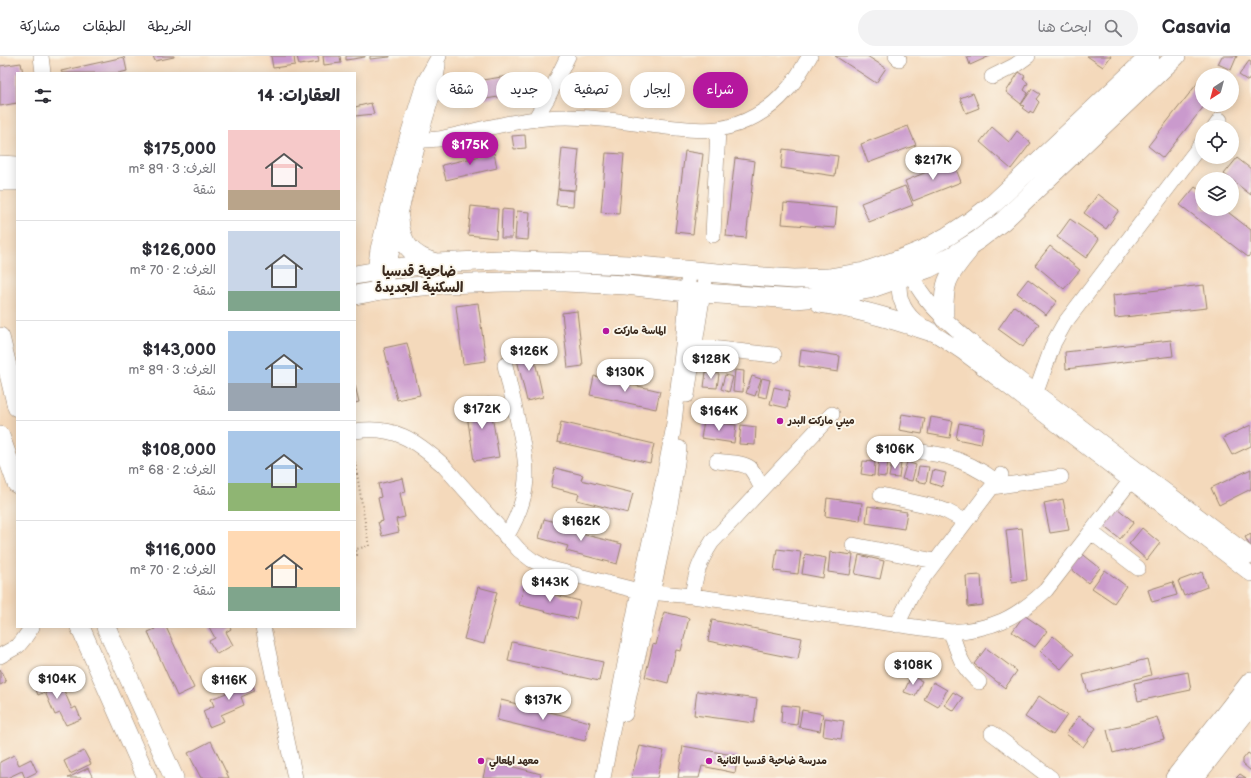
<!DOCTYPE html>
<html lang="ar">
<head>
<meta charset="utf-8">
<style>
	body { margin:0; font-family:"Balsamiq Sans","Playpen Sans Arabic",sans-serif; background:#f2f2f3; color:#2b2b33; direction:rtl; height:100vh; display:flex; flex-direction:column; font-size:15px; white-space:nowrap }
	* { box-sizing:border-box; margin:0 }
	p { font-size:13px; color:#7c7c81 }
	.icon { flex:none; width:22px; height:22px; fill:none; stroke:currentColor; stroke-width:2; stroke-linecap:round; stroke-linejoin:round }
	.map { position:relative; flex:1; overflow:hidden; direction:ltr }
	.details { position:absolute; left:16px; top:16px; width:340px; height:556px; display:flex; flex-direction:column; background:#fff; border-radius:0px; box-shadow:0 2px 10px #0003; direction:rtl }
	.details>* { flex:none }
	.top-card { position:absolute; left:368px; top:16px; width:380px; height:36px; direction:rtl; display:flex; gap:8px }
	.needle { width:26px; rotate:216deg }
	.tools { position:absolute; left:1195px; top:12px; display:grid; gap:8px }
	.tools a { display:grid; place-items:center; width:44px; height:44px; border-radius:50%; background:#fff; box-shadow:0 2px 10px #0003; font-size:20px }
	.price { position:absolute; translate:-50% -34px; padding:0 9px; border-radius:14px; background:#fff; color:#222; font-size:13px; line-height:26px; filter:drop-shadow(0 1px 2px #0008) }
	.price::after { content:''; position:absolute; left:50%; top:24px; width:12px; height:9px; margin-left:-6px; background:inherit; clip-path:polygon(0 0,100% 0,50% 100%) }
	.price.selected { background:#b5179e; color:#fff }
	ul { padding:0; list-style:none }
	li { display:flex; align-items:center; gap:12px; height:100px; padding:0 16px }
	li+li { border-top:1px solid #e1e1e2 }
	li span { display:grid; place-items:center; flex:none; width:112px; height:80px; border-radius:0px; color:#555 }
	li>.icon { margin-inline-start:auto }
	span .icon { width:48px; height:48px; fill:#fffc; stroke-width:1 }
	li b { font-size:17px }
	h2 { display:flex; justify-content:space-between; align-items:center; height:48px; padding:0 16px; font-size:17px }
	.chip { padding:0 14px; border-radius:18px; background:#fff; box-shadow:0 2px 10px #0003; font-size:14px; line-height:36px }
	.chip.selected { background:#b5179e; color:#fff }
	header { display:flex; align-items:center; gap:24px; box-sizing:border-box; height:56px; padding:0 20px; background:#fff; border-bottom:1px solid #e1e1e2 }
	header strong { font-size:19px }
	nav { display:flex; gap:22px; margin-inline-start:auto; font-size:14px }
	.search { width:280px; height:36px; background:#f2f2f3; display:flex; align-items:center; gap:10px; box-sizing:border-box; padding:0 14px; border-radius:22px; color:#7c7c81; font-size:15px }
	.map>svg:first-child { display:block }
	.building { fill:#ca9acd }
	.lines { fill:none; stroke-linecap:round; stroke-linejoin:round }
	.minor-casing { stroke:#98826c; stroke-width:16 }
	.major-casing { stroke:#98826c; stroke-width:20 }
	.path { stroke:#98826c; stroke-width:2; stroke-dasharray:1 3; stroke-linecap:butt }
	.minor { stroke:#fff; stroke-width:15 }
	.major { stroke:#fff; stroke-width:19 }
	.poi-dot { fill:#b5179e; stroke:#fbf7ec; stroke-width:1.5 }
	.labels { text-anchor:middle; dominant-baseline:central; stroke-width:4; stroke-linejoin:round; paint-order:stroke }
	.poi-label { font-size:10px; font-weight:bold; fill:#3b2a1e; stroke:#fbf7ec; text-anchor:start }
	.district-label { font-size:14px; font-weight:bold; fill:#3b2a1e; stroke:#fbf7ec }
</style>
</head>
<body>
<header>
<strong>Casavia</strong>
<div class="search"><svg class="icon" aria-label="search" viewBox="0 0 24 24"><circle cx="10" cy="10" r="6"/><path d="M15 15l6 6"/></svg>ابحث هنا</div>
<nav><a>الخريطة</a><a>الطبقات</a><a>مشاركة</a></nav>
</header>
<div class="map">
<svg width="1251" height="722" viewBox="0 0 1251 722">
	<rect width="100%" height="100%" fill="#fbf7ec"/>
	<filter id="ink" filterUnits="userSpaceOnUse"><feTurbulence type="fractalNoise" baseFrequency=".025" numOctaves="2"/><feDisplacementMap in="SourceGraphic" scale="8" xChannelSelector="R" yChannelSelector="G"/><feConvolveMatrix kernelMatrix="1 2 1 2 8 2 1 2 1" color-interpolation-filters="sRGB"/></filter>
	<filter id="wash" filterUnits="userSpaceOnUse"><feTurbulence type="fractalNoise" baseFrequency=".012" numOctaves="4" result="noise"/><feDisplacementMap in="SourceGraphic" scale="16" xChannelSelector="R" yChannelSelector="G"/><feGaussianBlur stdDeviation="0.9" result="paint"/><feColorMatrix in="noise" values="0 0 0 0 0 0 0 0 0 0 0 0 0 0 0 0 0 1.4 0 .05"/><feComposite in="paint" operator="in"/></filter>
	<g filter="url(#wash)">
		<rect width="100%" height="100%" fill="#f4d9bb"/>
		<g id="blocks">
			<path class="building" d="M153,0H174V1L155,5Z
				M271,0H294L295,9L273,12Z
				M297,0H318L319,6L299,9Z
				M323,0H340L341,7L324,9Z
				M346,0H365V1L346,4Z
				M370,0H390V1L370,3Z
				M835,0H867L886,12L876,27Z
				M967,0H990L970,9Z
				M1087,0H1111L1103,11Z
				M1222,0H1237L1231,14L1218,8Z
				M124,1L127,15L119,17H62L61,15Z
				M1249,5L1251,6V20L1248,25L1239,19Z
				M21,7L23,17H17V47L0,50V10Z
				M1019,16L1025,20L1023,23L1028,27L1024,34L1028,37L1021,48L1006,36Z
				M508,20L511,39L473,45L470,26Z
				M466,24L468,36L456,38L454,26Z
				M1200,24L1202,26V49H1205L1163,102L1148,90Z
				M1032,33L1040,38L1036,43L1039,46L1033,57L1030,55L1029,57L1022,52L1024,50L1021,49Z
				M973,37L979,52L966,57L960,42Z
				M371,47L374,58L355,60V51Z
				M908,70L916,89L868,107L861,88Z
				M992,71L1009,86L1017,75L1031,87L1011,113L980,86Z
				M525,79L526,92L514,93L512,80Z
				M562,92L579,94L575,134L558,133Z
				M783,93L838,100L835,120L781,112Z
				M685,95L703,98L693,178L675,176Z
				M494,97L497,112L446,124L442,109Z
				M606,97L624,98L619,158L601,156Z
				M735,102L755,105L746,182L726,180Z
				M1237,102L1251,113V139L1224,118Z
				M953,105L961,126L913,145L905,125Z
				M905,130L913,149L869,166L861,147Z
				M1195,131L1202,136V153H1224L1251,174V197L1248,201L1180,149Z
				M558,133L574,135L573,150L556,149Z
				M1098,138L1119,154L1106,173L1084,157Z
				M784,147L837,152L835,172L782,168Z
				M471,150L498,153L496,182L468,179Z
				M502,153L513,154L512,182H501Z
				M517,155L530,156L528,184L515,183Z
				M1070,163L1099,183L1086,202L1057,181Z
				M1050,190L1080,214L1064,233L1035,209Z
				M1028,223L1057,245L1046,259L1017,237Z
				M1204,229L1207,252L1115,262L1113,239Z
				M478,247L486,305L463,308L456,250Z
				M1014,250L1039,268L1023,291L998,273Z
				M577,255L583,310L568,312L562,257Z
				M1171,284L1173,300L1066,313L1065,296Z
				M407,287L420,339L397,344L384,292Z
				M531,287L543,341L527,345L514,291Z
				M801,294L840,300L838,316L799,310Z
				M735,314L744,315L743,336L733,335Z
				M706,316L719,318L717,332L704,331Z
				M725,319L733,321L729,336L721,333Z
				M594,320L660,335L656,353L590,339Z
				M752,320L761,323L755,340L746,337Z
				M762,322L770,324L766,342L758,340Z
				M355,329L359,346L355,347Z
				M774,331L790,335L787,352L770,348Z
				M489,342L499,401L474,405L465,346Z
				M902,358L925,362L922,378L899,374Z
				M931,361L953,365L950,382L928,378Z
				M704,365L736,369L734,387L701,382Z
				M561,366L654,388L650,407L557,386Z
				M959,367L984,372L981,388L956,383Z
				M741,369L756,371L755,389L739,388Z
				M1251,369V390L1232,399L1223,382Z
				M879,404L888,405L886,421L877,420Z
				M863,405L875,406L874,420L861,418Z
				M892,405L901,407L899,422L889,421Z
				M907,406L916,409L912,425L902,423Z
				M919,410L929,411L926,427L916,425Z
				M555,412L583,419L581,424L633,437L628,457L577,444L579,438L551,431Z
				M1251,413V433L1219,449L1211,432Z
				M933,414L946,417L942,431L930,427Z
				M403,422L406,436L400,437L405,461L396,463L399,476L382,480L378,466L383,465L378,442L381,441L378,428Z
				M827,442L862,447L860,465L825,460Z
				M1063,443L1069,474L1050,477L1044,447Z
				M868,450L907,456L904,473L866,467Z
				M1117,452L1134,466L1120,483L1103,470Z
				M544,463L571,470L570,475L622,488L617,508L566,495L568,490L539,482Z
				M1022,472L1027,524L1012,526L1006,474Z
				M1142,472L1160,487L1147,504L1129,488Z
				M1251,478V492L1245,481Z
				M777,493L801,496L798,518L774,515Z
				M830,496L853,499L850,519L828,516Z
				M1080,496L1100,512L1088,527L1069,511Z
				M805,498L826,502L823,522L802,518Z
				M859,499L884,505L880,523L855,518Z
				M1105,514L1126,530L1114,547L1092,532Z
				M1202,516L1207,531L1184,540L1178,525Z
				M981,519L983,549L968,551L966,520Z
				M1173,526L1177,539L1152,546L1148,534Z
				M478,531L497,536L484,588L464,583Z
				M524,531L580,545L576,563L519,549Z
				M664,556L689,562L681,595L676,594L668,627L645,621L653,588L656,589Z
				M1024,559L1047,575L1035,591L1012,576Z
				M712,564L802,582L798,603L708,585Z
				M154,571H166L194,632L177,640L148,576L155,573Z
				M209,571H230L231,573L226,576L233,589L217,598L209,585L215,582Z
				M1053,580L1074,598L1061,613L1040,595Z
				M512,586L603,606L599,625L508,605Z
				M986,592L1017,615L1005,632L974,608Z
				M1147,603L1151,619L1088,636L1083,619Z
				M0,613L6,626L0,629Z
				M1188,616L1191,634L1138,645L1134,627Z
				M46,618L53,634L62,630L72,653L76,651L81,663L66,669L60,657L55,659L45,636L38,639L32,624Z
				M249,620L255,635L241,641L244,649L221,659L224,665L209,671L203,655L214,650L211,643L234,634L232,627Z
				M911,620L922,625L915,640L904,636Z
				M933,626L947,634L938,651L924,643Z
				M697,635L757,643L754,667L694,659Z
				M953,636L963,642L954,655L944,649Z
				M1039,640L1067,659L1053,679L1025,661Z
				M501,644L590,666L585,685L497,664Z
				M782,649L799,651L797,669L781,667Z
				M802,654L823,658L820,675L799,671Z
				M1079,660L1096,672L1083,691L1066,678Z
				M1157,661L1164,683L1113,697L1107,674L1133,668Z
				M825,662L844,665L841,683L823,680Z
				M211,685L229,722H201L188,697Z
				M640,690L664,695L657,722H631Z
				M683,690L738,700L735,717L702,710L699,722H678Z
				M84,695L91,708L70,718L64,705Z
				M1248,697L1251,699V715L1243,708V703Z
				M14,699L19,709L31,703L37,716L25,722L22,715L7,722H0V706Z
				M487,704L541,718L540,722H483Z
				M88,712L93,722H68Z
				M1240,718L1246,722H1236Z"/>
		</g>
	</g>
	<g filter="url(#ink)">
		<use href="#blocks" fill-opacity="0" stroke="#98826c" stroke-width="1"/>
		<g class="lines">
			<defs>
				<path id="minor" d="M41,0L43,17
					M896,0L899,3
					M992,21L1014,10L1028,0
					M535,63L547,43L568,0
					M1215,71L1220,64
					M407,82L426,84L439,83C481,74 524,61 567,61C604,61 640,69 676,72C690,73 704,75 718,73C744,69 769,55 786,35C796,25 802,12 810,0
					M713,179L718,73
					M908,209C913,227 924,242 937,255C968,287 1007,313 1042,341C1111,394 1181,447 1251,500
					M899,213C899,223 898,235 901,244C908,266 929,274 946,285C957,292 967,299 977,307L1251,518
					M386,222L399,162L419,84L435,30L438,9
					M378,226L375,215L378,193L407,82L424,27L439,0
					M684,289L774,299
					M505,309C509,328 514,347 518,366C529,412 532,438 506,481
					M1036,336L1054,286L1064,268L1202,87
					M687,339L706,217
					M355,375C394,369 415,384 443,409L519,494L532,504L547,512L639,535L692,540L951,576C993,573 1015,563 1046,534L1138,415
					M918,395C927,397 937,398 946,400C963,405 981,414 996,425
					M717,405C727,407 742,406 750,412C755,417 758,426 762,432
					M992,431L1061,421
					M881,439L935,451L946,455L965,465
					M1091,476L1138,512
					M853,489L935,505
					M692,540C696,517 699,506 712,486L832,358
					M897,569L911,540L920,526L1001,419
					M263,571L295,722
					M951,576C958,596 961,612 979,626
					M0,600L18,590L23,584L32,571
					M625,658C644,570 667,482 679,392
					M992,677L1051,722
					M603,722L639,535L663,426L673,375L683,289L689,215"/>
				<path id="major" d="M0,109L17,110
					M0,125H17
					M399,162C400,187 412,201 436,207
					M355,219L389,213L436,207L499,204L628,209L751,220L794,223L829,222L864,216L898,204L923,194L948,180L971,165L993,148L1150,0
					M355,239L382,234L443,228L504,226H565L626,229L687,236L795,243L832,240L869,233L929,212L954,199L978,184L1003,165L1025,144L1176,0
					M820,247C857,252 893,263 929,275
					M944,262C943,228 946,221 968,195
					M0,281L17,351
					M0,380L17,428
					M80,571L147,722
					M106,571L174,722
					M1175,722L1251,625
					M1194,722L1251,649"/>
			</defs>
			<use href="#minor" class="minor-casing"/>
			<use href="#major" class="major-casing"/>
			<path class="path" d="M355,406L369,490L356,493L357,499H355"/>
			<use href="#minor" class="minor"/>
			<use href="#major" class="major"/>
		</g>
	</g>
	<g class="poi-dot">
		<circle cx="606" cy="275" r="4"/>
		<circle cx="780" cy="365" r="4"/>
		<circle cx="481" cy="705" r="4"/>
		<circle cx="709" cy="705" r="4"/>
	</g>
	<g class="labels">
		<g class="poi-label">
			<text x="614" y="275">الماسة ماركت</text>
			<text x="788" y="365">ميني ماركت البدر</text>
			<text x="489" y="705">معهد المعالي</text>
			<text x="717" y="705">مدرسة ضاحية قدسيا الثانية</text>
		</g>
		<g class="district-label">
			<text x="419" y="215">ضاحية قدسيا<tspan x="419" dy="16">السكنية الجديدة</tspan></text>
		</g>
	</g>
</svg>
<div class="tools">
<a><svg class="needle" viewBox="-14 -14 28 28"><path d="M0-13l5 13h-10z" fill="#e53935"/><path d="M0 13l5-13h-10z" fill="#7c7c81"/></svg></a>
<a><svg class="icon" aria-label="locate" viewBox="0 0 24 24"><circle cx="12" cy="12" r="6"/><path d="M12 2v4M12 18v4M2 12h4M18 12h4"/></svg></a>
<a><svg class="icon" aria-label="layers" viewBox="0 0 24 24"><path d="M12 4l9 5-9 5-9-5zM3 14l9 5 9-5"/></svg></a>
</div>
<b class="price selected" style="left:470px;top:110px">$175K</b>
<b class="price" style="left:933px;top:125px">$217K</b>
<b class="price" style="left:529px;top:316px">$126K</b>
<b class="price" style="left:711px;top:324px">$128K</b>
<b class="price" style="left:625px;top:337px">$130K</b>
<b class="price" style="left:482px;top:374px">$172K</b>
<b class="price" style="left:719px;top:376px">$164K</b>
<b class="price" style="left:895px;top:414px">$106K</b>
<b class="price" style="left:581px;top:486px">$162K</b>
<b class="price" style="left:550px;top:547px">$143K</b>
<b class="price" style="left:913px;top:630px">$108K</b>
<b class="price" style="left:57px;top:644px">$104K</b>
<b class="price" style="left:229px;top:645px">$116K</b>
<b class="price" style="left:543px;top:665px">$137K</b>
<div class="top-card">
<a class="chip selected">شراء</a>
<a class="chip">إيجار</a>
<a class="chip">تصفية</a>
<a class="chip">جديد</a>
<a class="chip">شقة</a>
</div>
<section class="details">
<h2>العقارات: 14<svg class="icon" aria-label="filters" viewBox="0 0 24 24"><path d="M4 7h16M4 17h16"/><circle cx="9" cy="7" r="2"/><circle cx="15" cy="17" r="2"/></svg></h2>
<ul>
<li><span style="background:linear-gradient(#f6c9c9 75%,#b9a48a 0)"><svg class="icon" aria-label="home" viewBox="0 0 24 24"><path d="M3 11l9-7 9 7M6 9v11h12V9"/></svg></span><div><b>$175,000</b><p>الغرف: 3 · 89 m²</p><p>شقة</p></div></li>
<li><span style="background:linear-gradient(#c9d6e8 75%,#7fa58c 0)"><svg class="icon" aria-label="home" viewBox="0 0 24 24"><path d="M3 11l9-7 9 7M6 9v11h12V9"/></svg></span><div><b>$126,000</b><p>الغرف: 2 · 70 m²</p><p>شقة</p></div></li>
<li><span style="background:linear-gradient(#a9c7e8 65%,#9aa5b1 0)"><svg class="icon" aria-label="home" viewBox="0 0 24 24"><path d="M3 11l9-7 9 7M6 9v11h12V9"/></svg></span><div><b>$143,000</b><p>الغرف: 3 · 89 m²</p><p>شقة</p></div></li>
<li><span style="background:linear-gradient(#a9c7e8 65%,#8fb573 0)"><svg class="icon" aria-label="home" viewBox="0 0 24 24"><path d="M3 11l9-7 9 7M6 9v11h12V9"/></svg></span><div><b>$108,000</b><p>الغرف: 2 · 68 m²</p><p>شقة</p></div></li>
<li><span style="background:linear-gradient(#ffd9b3 70%,#7fa58c 0)"><svg class="icon" aria-label="home" viewBox="0 0 24 24"><path d="M3 11l9-7 9 7M6 9v11h12V9"/></svg></span><div><b>$116,000</b><p>الغرف: 2 · 70 m²</p><p>شقة</p></div></li>
</ul>
</section>
</div>
</body>
</html>
